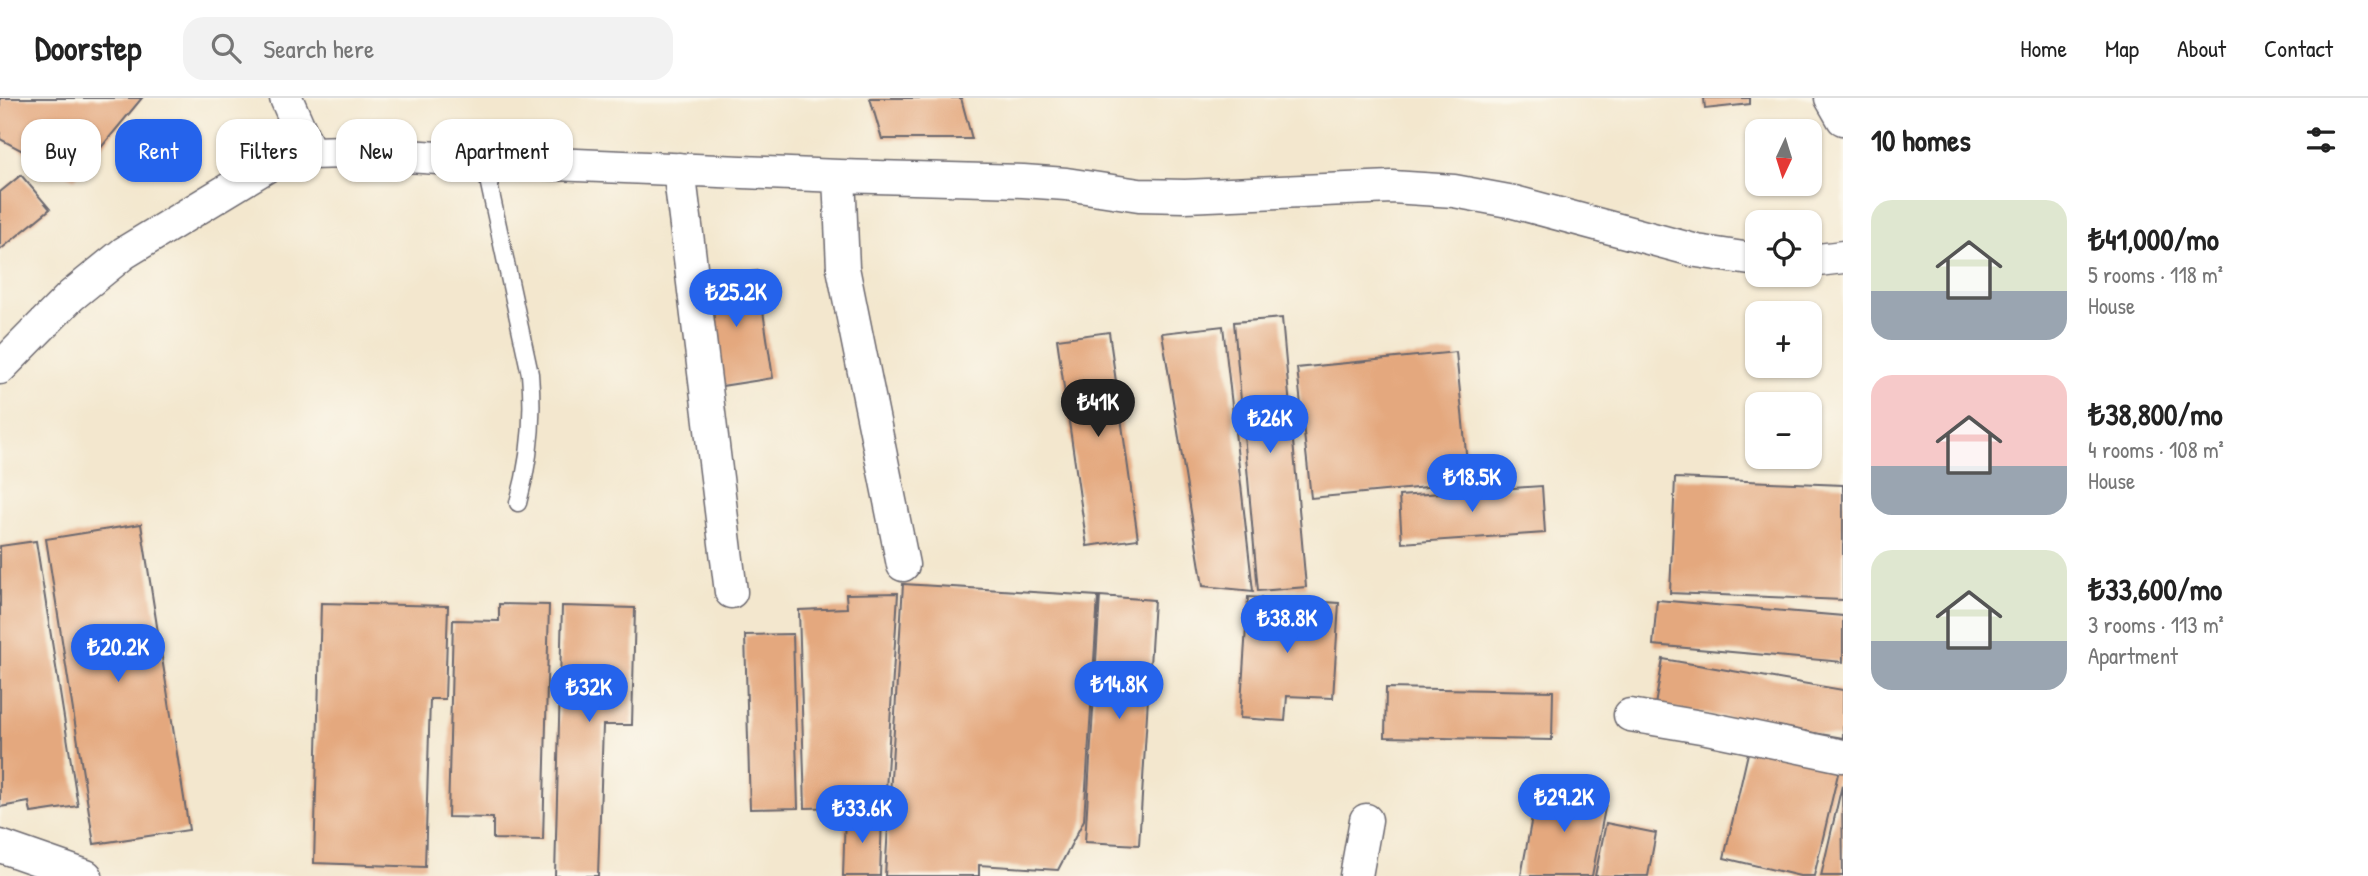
<!DOCTYPE html>
<html lang="en">
<head>
<meta charset="utf-8">
<style>
	body { margin:0; font-family:"Patrick Hand",sans-serif; background:#f2f2f2; color:#222; height:100vh; display:flex; flex-direction:column; font-size:26px; white-space:nowrap }
	* { box-sizing:border-box; margin:0 }
	p { font-size:23px; color:#767676 }
	.icon { flex:none; width:38px; height:38px; fill:none; stroke:currentColor; stroke-width:2; stroke-linecap:round; stroke-linejoin:round }
	.map { position:relative; flex:1; overflow:hidden }
	.drawer { display:flex; flex-direction:column; background:#fff; width:525px }
	.drawer>* { flex:none }
	.banner { position:absolute; left:21px; top:21px; width:665px; height:63px; display:flex; gap:14px }
	.needle { width:46px; rotate:184deg }
	.controls { position:absolute; left:1745px; top:21px; display:grid; gap:14px }
	.controls a { display:grid; place-items:center; width:77px; height:77px; border-radius:14px; background:#fff; box-shadow:0 2px 5px #0004; font-size:35px }
	.price { position:absolute; translate:-50% -60px; padding:0 16px; border-radius:24px; background:#2563eb; color:#fff; font-size:23px; line-height:46px; filter:drop-shadow(0 2px 4px #0008) }
	.price::after { content:''; position:absolute; left:50%; top:42px; width:21px; height:16px; margin-left:-10px; background:inherit; clip-path:polygon(0 0,100% 0,50% 100%) }
	.price.active { background:#222; color:#fff }
	ul { padding:0; list-style:none }
	li { display:flex; align-items:center; gap:21px; height:175px; padding:0 28px }
	li span { display:grid; place-items:center; flex:none; width:196px; height:140px; border-radius:21px; color:#555 }
	li>.icon { margin-inline-start:auto }
	span .icon { width:84px; height:84px; fill:#fffc; stroke-width:1 }
	li b { font-size:30px }
	h2 { display:flex; justify-content:space-between; align-items:center; height:84px; padding:0 28px; font-size:30px }
	.tag { padding:0 24px; border-radius:21px; background:#fff; box-shadow:0 2px 5px #0004; font-size:24px; line-height:63px }
	.tag.active { background:#2563eb; color:#fff }
	header { display:flex; align-items:center; gap:42px; box-sizing:border-box; height:98px; padding:0 35px; background:#fff; border-bottom:2px solid #e0e0e0 }
	header strong { font-size:33px }
	nav { display:flex; gap:38px; margin-inline-start:auto; font-size:24px }
	.search { width:490px; height:63px; background:#f2f2f2; display:flex; align-items:center; gap:18px; box-sizing:border-box; padding:0 24px; border-radius:21px; color:#767676; font-size:26px }
	main { display:flex; flex:1; min-height:0 }
	.map>svg:first-child { display:block }
	.building { fill:#e4a87e }
	.lines { fill:none; stroke-linecap:round; stroke-linejoin:round }
	.service-casing { stroke:#6b676e; stroke-width:19 }
	.minor-casing { stroke:#6b676e; stroke-width:35 }
	.service { stroke:#fff; stroke-width:16 }
	.minor { stroke:#fff; stroke-width:32 }
</style>
</head>
<body>
<header>
<strong>Doorstep</strong>
<div class="search"><svg class="icon" aria-label="search" viewBox="0 0 24 24"><circle cx="10" cy="10" r="6"/><path d="M15 15l6 6"/></svg>Search here</div>
<nav><a>Home</a><a>Map</a><a>About</a><a>Contact</a></nav>
</header>
<main>
<div class="map">
<svg width="1843" height="778" viewBox="0 0 1843 778">
	<rect width="100%" height="100%" fill="#fbf7ec"/>
	<filter id="ink" filterUnits="userSpaceOnUse"><feTurbulence type="fractalNoise" baseFrequency=".0143" numOctaves="2"/><feDisplacementMap in="SourceGraphic" scale="14" xChannelSelector="R" yChannelSelector="G"/><feConvolveMatrix kernelMatrix="1 2 1 2 8 2 1 2 1" color-interpolation-filters="sRGB"/></filter>
	<filter id="wash" filterUnits="userSpaceOnUse"><feTurbulence type="fractalNoise" baseFrequency=".00686" numOctaves="4" result="noise"/><feDisplacementMap in="SourceGraphic" scale="28" xChannelSelector="R" yChannelSelector="G"/><feGaussianBlur stdDeviation="1.57" result="paint"/><feColorMatrix in="noise" values="0 0 0 0 0 0 0 0 0 0 0 0 0 0 0 0 0 1.4 0 .05"/><feComposite in="paint" operator="in"/></filter>
	<g filter="url(#wash)">
		<rect width="100%" height="100%" fill="#f3e7ce"/>
		<g id="blocks">
			<path class="building" d="M0,0H142L75,81L0,41Z
				M870,0H961L972,41H882Z
				M1704,0H1750V6L1705,11Z
				M21,77L50,111L0,152V94Z
				M757,173L773,280L715,289L699,182Z
				M1282,220L1306,489L1258,493L1234,224Z
				M1223,228L1253,493L1203,488L1162,235Z
				M1109,234L1138,441L1087,448L1057,241Z
				M1456,254L1469,385L1311,400L1297,270Z
				M1675,380L1843,387V502L1670,495Z
				M1542,388L1545,435L1402,445L1399,398Z
				M141,426L189,732L94,746L46,441Z
				M36,443L78,708L31,715L29,704L0,709V448Z
				M903,486L1098,498L1084,722L1058,772L979,767V778H885Z
				M898,495L885,708L805,710L799,512L847,510L846,496Z
				M1100,498L1154,502L1139,747L1085,744Z
				M1248,499L1339,505L1333,600L1287,598L1285,623L1240,620Z
				M1657,502L1843,518V564L1653,547Z
				M321,505L448,508L445,601H430L425,769L314,765Z
				M499,506L549,507L543,742L493,741V720L448,719L453,522L499,523Z
				M562,508L635,510L632,627H603L598,778H555Z
				M793,536L798,710L750,711L745,537Z
				M1663,561L1843,592V640L1655,607Z
				M1386,590L1553,593L1552,642L1385,639Z
				M1751,642L1841,663L1814,778H1800L1724,760Z
				M1538,687L1607,700L1592,778H1521Z
				M1842,687L1843,778H1821Z
				M845,716L882,717L880,778H843Z
				M1606,725L1656,735L1648,778H1595Z"/>
		</g>
	</g>
	<g filter="url(#ink)">
		<use href="#blocks" fill-opacity="0" stroke="#6b676e" stroke-width="2"/>
		<g class="lines">
			<defs>
				<path id="service" d="M484,63L530,276C534,321 530,362 518,405"/>
				<path id="minor" d="M286,0L310,55
					M1831,0L1843,21
					M679,71L731,494
					M839,78L843,170L903,467
					M1810,163L1843,159
					M0,270L71,198L124,155L277,62L310,55L347,54L484,63L839,78L1023,83L1066,86L1139,97L1185,98L1392,89L1454,93L1514,104L1697,153L1757,162
					M1630,617L1707,630L1843,658
					M0,748L86,778
					M1356,778L1366,722"/>
			</defs>
			<use href="#service" class="service-casing"/>
			<use href="#minor" class="minor-casing"/>
			<use href="#service" class="service"/>
			<use href="#minor" class="minor"/>
		</g>
	</g>
</svg>
<div class="controls">
<a><svg class="needle" viewBox="-14 -14 28 28"><path d="M0-13l5 13h-10z" fill="#e53935"/><path d="M0 13l5-13h-10z" fill="#767676"/></svg></a>
<a><svg class="icon" aria-label="locate" viewBox="0 0 24 24"><circle cx="12" cy="12" r="6"/><path d="M12 2v4M12 18v4M2 12h4M18 12h4"/></svg></a>
<a>+</a>
<a>−</a>
</div>
<b class="price" style="left:736px;top:231px">₺25.2K</b>
<b class="price active" style="left:1098px;top:341px">₺41K</b>
<b class="price" style="left:1270px;top:357px">₺26K</b>
<b class="price" style="left:1472px;top:416px">₺18.5K</b>
<b class="price" style="left:1287px;top:557px">₺38.8K</b>
<b class="price" style="left:118px;top:586px">₺20.2K</b>
<b class="price" style="left:1119px;top:623px">₺14.8K</b>
<b class="price" style="left:589px;top:626px">₺32K</b>
<b class="price" style="left:1564px;top:736px">₺29.2K</b>
<b class="price" style="left:862px;top:747px">₺33.6K</b>
<div class="banner">
<a class="tag">Buy</a>
<a class="tag active">Rent</a>
<a class="tag">Filters</a>
<a class="tag">New</a>
<a class="tag">Apartment</a>
</div>
</div>
<section class="drawer">
<h2>10 homes<svg class="icon" aria-label="filters" viewBox="0 0 24 24"><path d="M4 7h16M4 17h16"/><circle cx="9" cy="7" r="2"/><circle cx="15" cy="17" r="2"/></svg></h2>
<ul>
<li><span style="background:linear-gradient(#dfe7d0 65%,#9aa5b1 0)"><svg class="icon" aria-label="home" viewBox="0 0 24 24"><path d="M3 11l9-7 9 7M6 9v11h12V9"/></svg></span><div><b>₺41,000/mo</b><p>5 rooms · 118 m²</p><p>House</p></div></li>
<li><span style="background:linear-gradient(#f6c9c9 65%,#9aa5b1 0)"><svg class="icon" aria-label="home" viewBox="0 0 24 24"><path d="M3 11l9-7 9 7M6 9v11h12V9"/></svg></span><div><b>₺38,800/mo</b><p>4 rooms · 108 m²</p><p>House</p></div></li>
<li><span style="background:linear-gradient(#dfe7d0 65%,#9aa5b1 0)"><svg class="icon" aria-label="home" viewBox="0 0 24 24"><path d="M3 11l9-7 9 7M6 9v11h12V9"/></svg></span><div><b>₺33,600/mo</b><p>3 rooms · 113 m²</p><p>Apartment</p></div></li>
</ul>
</section>
</main>
</body>
</html>
